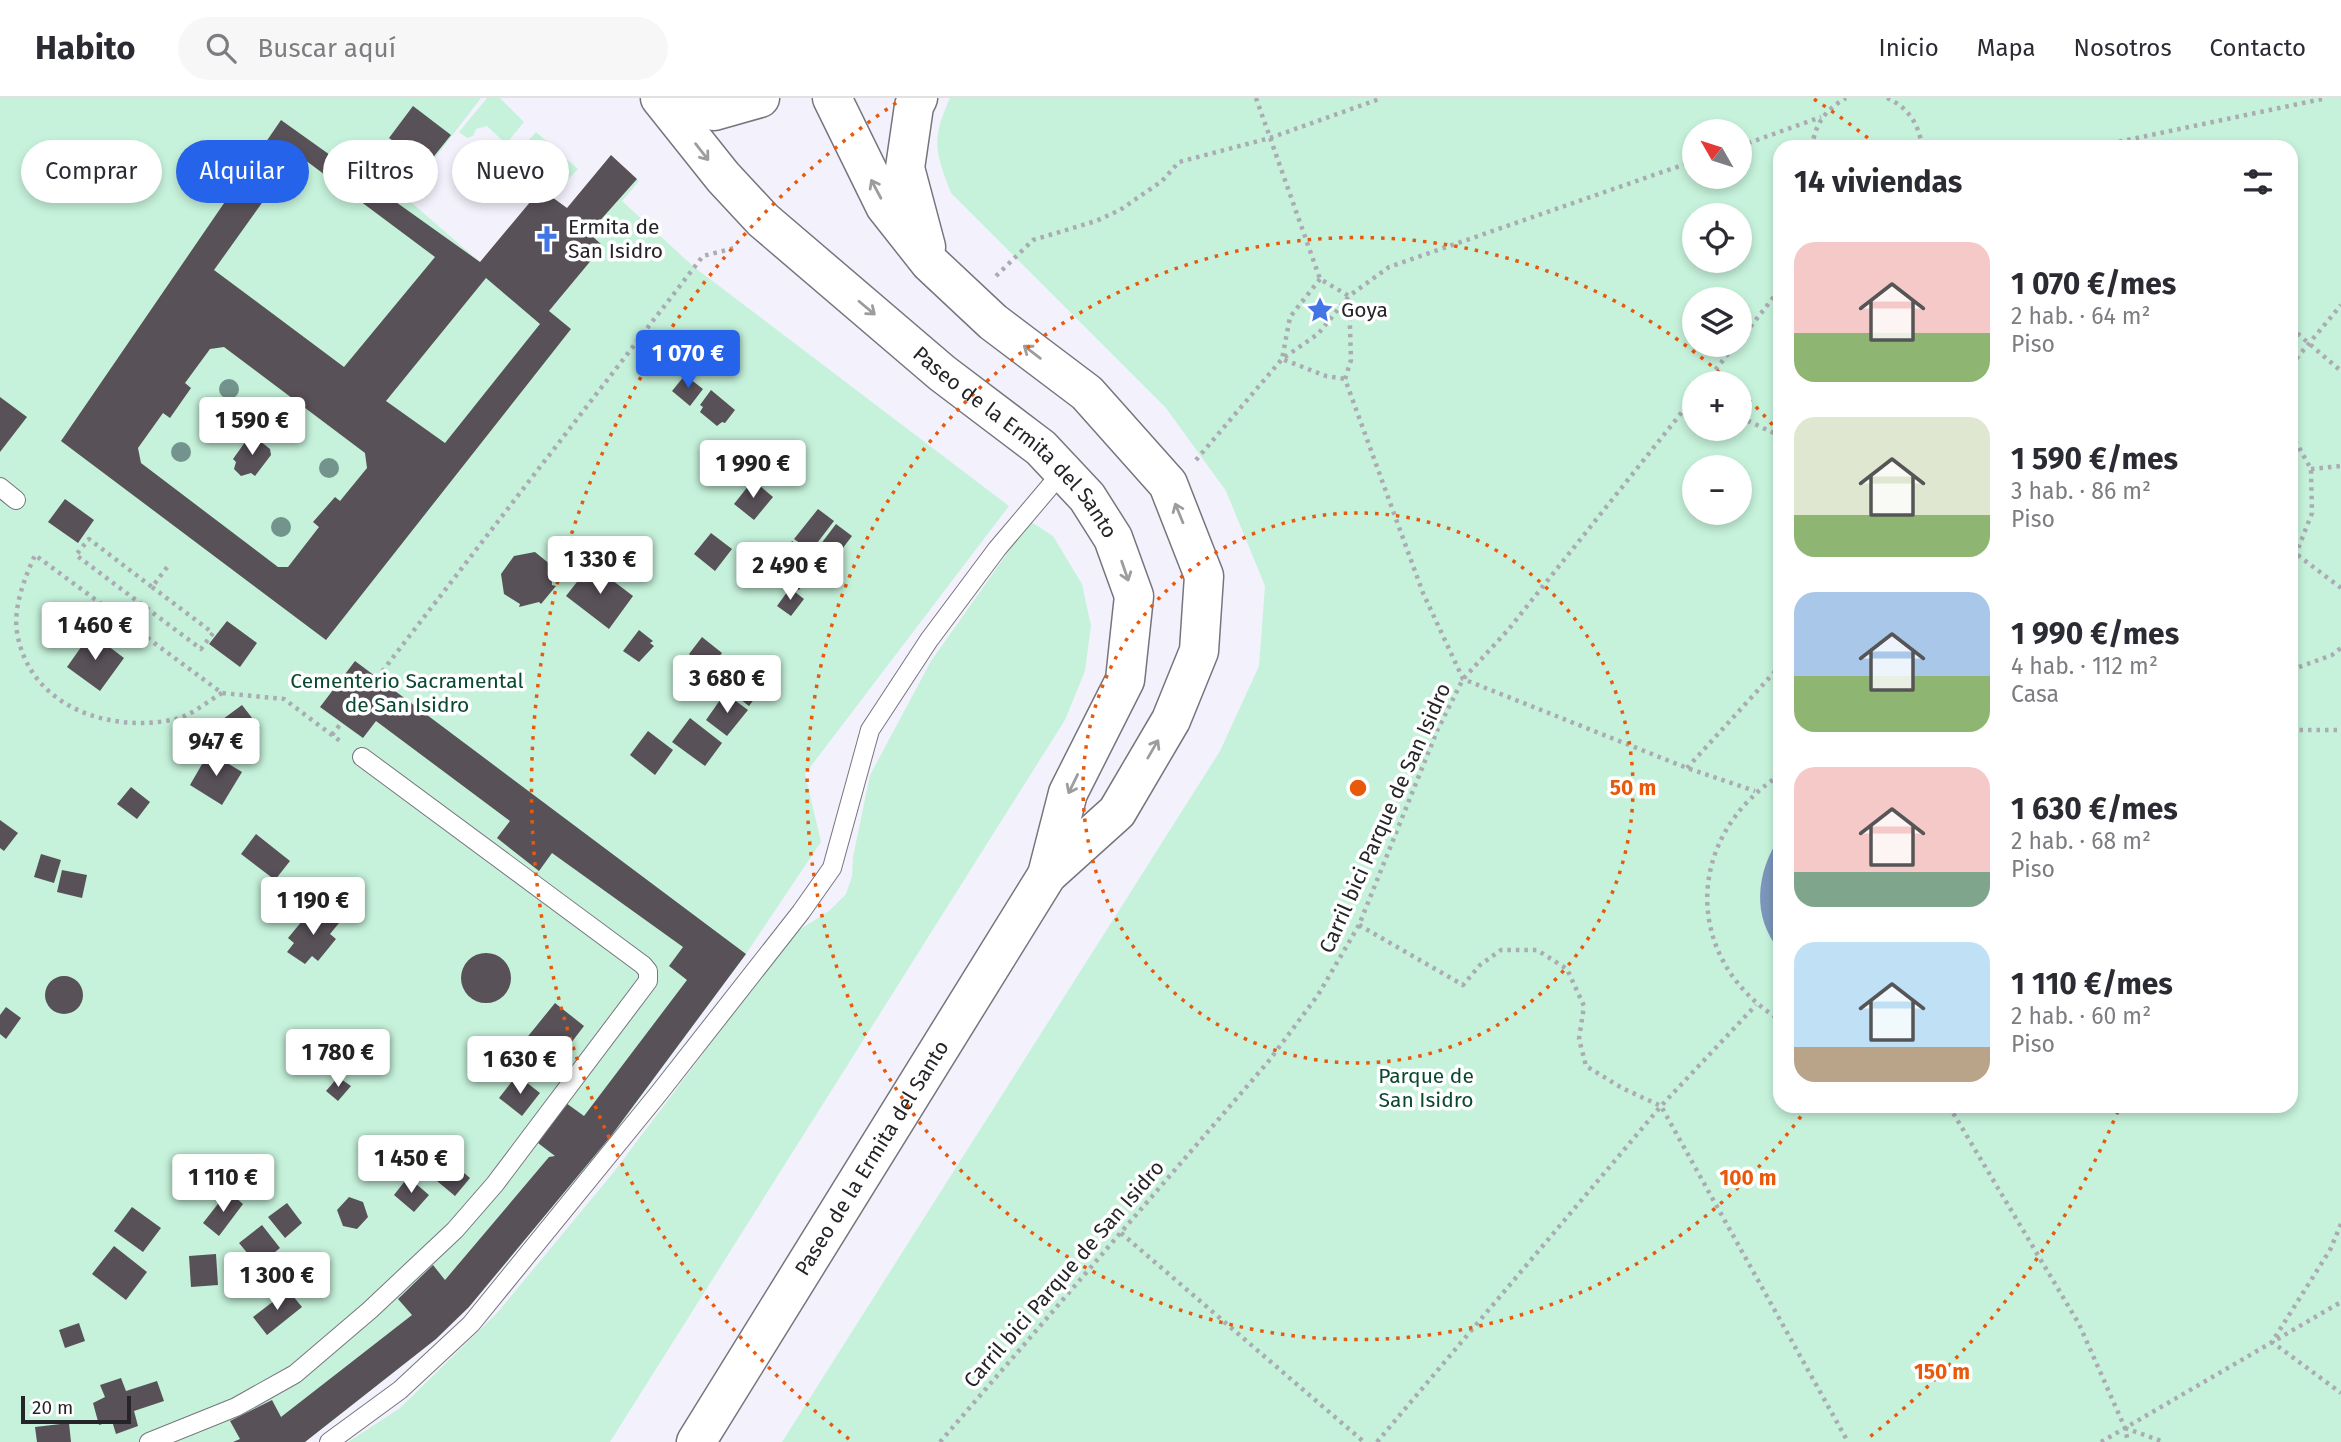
<!DOCTYPE html>
<html lang="es">
<head>
<meta charset="utf-8">
<style>
	body { margin:0; font-family:"Fira Sans",sans-serif; background:#f7f7f7; color:#2b2b33; height:100vh; display:flex; flex-direction:column; font-size:26px; white-space:nowrap }
	* { box-sizing:border-box; margin:0 }
	p { font-size:23px; color:#7c7c81 }
	.icon { flex:none; width:38px; height:38px; fill:none; stroke:currentColor; stroke-width:2; stroke-linecap:round; stroke-linejoin:round }
	.map { position:relative; flex:1; overflow:hidden }
	.side { position:absolute; left:1773px; top:42px; width:525px; height:973px; display:flex; flex-direction:column; background:#fff; border-radius:21px; box-shadow:0 4px 10px #0003 }
	.side>* { flex:none }
	.guide { position:absolute; left:21px; top:42px; width:665px; height:63px; display:flex; gap:14px }
	.needle { width:46px; rotate:309deg }
	.controls { position:absolute; left:1682px; top:21px; display:grid; gap:14px }
	.controls a { display:grid; place-items:center; width:70px; height:70px; border-radius:50%; background:#fff; box-shadow:0 4px 10px #0003; font-size:35px }
	.scale { position:absolute; left:21px; bottom:18px; width:110px; box-sizing:border-box; padding-left:7px; border:4px solid #252529; border-top:0; font-size:19px; line-height:24px; white-space:nowrap; color:#252529; -webkit-text-stroke:5px #fff; paint-order:stroke }
	.price { position:absolute; translate:-50% -60px; padding:0 16px; border-radius:7px; background:#fff; color:#222; font-size:23px; line-height:46px; filter:drop-shadow(0 2px 4px #0008) }
	.price::after { content:''; position:absolute; left:50%; top:42px; width:21px; height:16px; margin-left:-10px; background:inherit; clip-path:polygon(0 0,100% 0,50% 100%) }
	.price.active { background:#2563eb; color:#fff }
	ul { padding:0; list-style:none }
	li { display:flex; align-items:center; gap:21px; height:175px; padding:0 21px }
	li span { display:grid; place-items:center; flex:none; width:196px; height:140px; border-radius:21px; color:#555 }
	li>.icon { margin-inline-start:auto }
	span .icon { width:84px; height:84px; fill:#fffc; stroke-width:1 }
	li b { font-size:30px }
	h2 { display:flex; justify-content:space-between; align-items:center; height:84px; padding:0 21px; font-size:30px }
	.tag { padding:0 24px; border-radius:32px; background:#fff; box-shadow:0 4px 10px #0003; font-size:24px; line-height:63px }
	.tag.active { background:#2563eb; color:#fff }
	header { display:flex; align-items:center; gap:42px; box-sizing:border-box; height:98px; padding:0 35px; background:#fff; border-bottom:2px solid #e1e1e2 }
	header strong { font-size:33px }
	nav { display:flex; gap:38px; margin-inline-start:auto; font-size:24px }
	.search { width:490px; height:63px; background:#f7f7f7; display:flex; align-items:center; gap:18px; box-sizing:border-box; padding:0 24px; border-radius:38px; color:#7c7c81; font-size:26px }
	.map>svg:first-child { display:block }
	.green { fill:#c6f2db; fill-rule:evenodd }
	.water { fill:#7b96ba }
	.building { fill:#585158; fill-rule:evenodd }
	.lines { fill:none; stroke-linecap:round; stroke-linejoin:round }
	.service-casing { stroke:#76757e; stroke-width:20 }
	.tertiary-casing { stroke:#76757e; stroke-width:41 }
	.path { stroke:#ababb3; stroke-width:4.5; stroke-dasharray:3.5 5; stroke-linecap:butt }
	.service { stroke:#fff; stroke-width:18 }
	.tertiary { stroke:#fff; stroke-width:38 }
	.tree { fill:#73948c }
	.oneway { stroke:#9d9d9f }
	.ring { fill:none; stroke:#e8590c; stroke-width:3.5; stroke-dasharray:3.5 7 }
	.labels { text-anchor:middle; dominant-baseline:central; stroke-width:7; stroke-linejoin:round; paint-order:stroke }
	.poi-label { font-size:21px; fill:#252529; stroke:#fff; text-anchor:start }
	.street-label { font-size:21px; fill:#252529; stroke:#fff }
	.park-label { font-size:21px; fill:#0a4831; stroke:#fff }
	.centre { fill:#e8590c; stroke:#fff; stroke-width:3.5 }
	.ring-label { font-size:21px; text-anchor:middle; font-weight:bold; fill:#e8590c; stroke:#fff; stroke-width:7; stroke-linejoin:round; paint-order:stroke }
</style>
</head>
<body>
<header>
<strong>Habito</strong>
<div class="search"><svg class="icon" aria-label="search" viewBox="0 0 24 24"><circle cx="10" cy="10" r="6"/><path d="M15 15l6 6"/></svg>Buscar aquí</div>
<nav><a>Inicio</a><a>Mapa</a><a>Nosotros</a><a>Contacto</a></nav>
</header>
<div class="map">
<svg width="2341" height="1344" viewBox="0 0 2341 1344">
	<rect width="100%" height="100%" fill="#f3f2fc"/>
	<path class="green" d="M0,0H481L405,99L480,164L549,213L603,148L589,135L637,81L639,83L622,103L694,169L1009,408L805,676L821,744L746,856L611,1039L469,1209L436,1241L305,1344H0Z
		M487,0H500L524,24L506,46L487,28L476,31L473,38L467,40L459,34Z
		M950,0H2341V1344H782L1220,653L1259,568L1265,488L1226,393L1166,310L951,95C935,53 931,42 950,0ZM1694,33H1740V79H1694ZM1780,49H2291V1008H1780ZM1694,117H1740V163H1694ZM1694,201H1740V247H1694ZM1694,285H1740V331H1694ZM1694,369H1740V415H1694Z
		M536,34L578,71L559,91L518,54Z
		M1030,423L1053,438L1082,486L1091,528L1085,573L1065,622L610,1344H348L400,1310L497,1215L613,1075L794,835L829,813L846,796L852,778L853,759L870,677L931,563Z"/>
	<path class="water" d="M1780,739V853C1751,819 1756,774 1780,739Z"/>
	<path class="building" d="M413,8L451,37L427,67L389,40Z
		M281,22L480,164L541,91L567,110L611,57L637,81L589,135L603,148L549,213L571,231L326,542L61,343ZM297,56L435,159L344,269L214,172ZM486,180L540,226L445,345L386,303ZM224,249L365,355L367,370L340,403L335,399L313,424L319,429L288,469H278L141,365L138,350L163,315L170,320L191,290L185,285L210,251Z
		M685,277L703,291L690,308L672,293Z
		M711,292L735,312L725,325L722,324L717,328L700,314L703,309L700,307Z
		M0,299L27,319L0,354Z
		M255,339L270,351L271,357L255,378L251,375L241,378L234,371L236,364L233,361L248,340L252,343Z
		M753,382L773,399L754,422L734,406Z
		M65,401L94,422L78,445L48,424Z
		M818,411L834,423L811,453L794,441Z
		M836,426L852,438L830,467L814,455Z
		M711,435L732,451L715,473L694,456Z
		M792,443L826,468L817,482L810,476L799,492L772,471Z
		M535,454L551,467L552,487L556,488L541,506L539,504L519,509L520,506L504,496L501,476L514,458Z
		M591,466L633,498L609,531L566,498Z
		M790,490L804,501L791,518L777,508Z
		M227,523L257,545L240,569L209,546Z
		M639,532L653,543L650,545L654,548L639,564L623,553Z
		M91,535L124,560L100,593L67,569Z
		M702,539L722,555L709,572L689,556Z
		M355,563L746,856L611,1038L469,1209L436,1241L305,1344H233L240,1341L230,1323L272,1302L281,1319L412,1217L398,1201L433,1167L445,1182L549,1059L555,1058L538,1045L566,1005L584,1018L687,882L669,868L683,849L552,755L539,773L497,740L510,723L376,623L363,640L320,609Z
		M746,569L766,585L749,608L728,592Z
		M725,595L748,612L727,638L706,622Z
		M242,607L260,630L234,652L215,627Z
		M690,620L722,645L705,668L672,644Z
		M201,628L214,648L191,664L177,644Z
		M648,633L673,652L655,677L630,657Z
		M209,654L242,674L222,707L190,687Z
		M131,689L150,704L137,721L117,706Z
		M0,722L18,735L4,753L0,750Z
		M256,736L290,763L275,782L241,756Z
		M41,756L61,762L54,785L34,779Z
		M62,772L87,777L82,800L57,794Z
		M320,812L339,825L330,836L336,841L318,863L312,858L305,866L287,854L294,845L288,840L307,817L312,820Z
		M461 880a25 25 0 1 1 50 0a25 25 0 1 1-50 0Z
		M45 897a19 19 0 1 1 38 0a19 19 0 1 1-38 0Z
		M555,905L584,928L555,966L525,942Z
		M6,909L21,920L6,941L0,936V917Z
		M365,942L378,954L375,958L379,962L368,975L364,972L360,976L346,965L349,961L345,957L357,944L360,947Z
		M517,977L540,995L522,1018L499,1000Z
		M338,979L351,988L338,1003L326,993Z
		M435,1050L470,1080L455,1098L419,1068Z
		M408,1079L429,1097L414,1114L394,1097Z
		M228,1093L243,1106L219,1138L203,1125Z
		M349,1099L363,1104L368,1119L357,1131L343,1128L337,1112Z
		M287,1105L302,1125L285,1140L268,1119Z
		M132,1109L161,1130L143,1154L114,1133Z
		M262,1127L280,1150L258,1168L239,1145Z
		M114,1148L147,1174L126,1202L92,1176Z
		M216,1156L218,1187L191,1189L189,1158Z
		M288,1192L302,1209L267,1237L253,1219Z
		M79,1225L85,1243L65,1250L59,1232Z
		M121,1280L126,1293L157,1283L164,1303L134,1313L138,1328L116,1336L112,1323L99,1327L93,1305L105,1299L100,1287Z
		M69,1325L71,1344H37L35,1329Z"/>
	<g class="lines">
		<defs>
			<path id="service" d="M0,389L16,402
				M149,1344L236,1309L295,1276L370,1212L455,1132L495,1086L648,883V873L643,867L362,659
				M329,1344L400,1292L471,1226L659,995L801,814L832,770L870,632L929,542L997,451L1063,373"/>
			<g id="tertiary">
				<path id="s1" d="M660,0L723,79L763,122L942,275L1041,350L1087,399L1113,440L1134,498L1125,582L1068,695L1047,777"/>
				<path d="M676,0L714,13L760,0"/>
				<path d="M918,0L914,8L905,70L926,149"/>
				<path id="s2" d="M696,1344L1047,777L1117,714L1171,622L1199,553L1204,478L1168,386L1087,295L993,224L930,165L885,108L832,0"/>
			</g>
		</defs>
		<use href="#service" class="service-casing"/>
		<use href="#tertiary" class="tertiary-casing"/>
		<path class="path" d="M1256,0L1320,181L1349,198L1351,262L1345,281L1423,495L1463,581L1687,670L1755,693
			M1887,0C1908,9 1919,26 1922,49
			M1740,48L1821,19
			M1812,49C1815,26 1825,12 1846,0
			M2094,49L2327,0
			M996,178L1033,142L1096,123L1120,112L1162,83L1179,64L1270,40L1382,0
			M1320,181L1290,219L1282,261L1326,278L1345,281
			M2291,230L2341,273
			M1740,242L1780,191
			M2291,267L2341,207
			M1705,285L1735,247
			M1740,319L1780,338
			M2291,335L2311,371L2312,415L2296,456L2291,459
			M1196,362L1282,261L1318,236L1349,198L1389,169L1694,63
			M2311,371L2341,368
			M2291,452L2341,490
			M152,489L213,535L201,551L76,457L89,441L152,489L168,468
			M126,523L139,505
			M2291,572L2332,557L2341,550
			M377,580L703,158L738,149
			M222,595C208,603 192,617 176,621C110,636 29,609 17,534C13,509 25,479 35,457L222,595L284,601L340,643
			M2291,632H2341
			M332,637L342,624
			M1687,670L1780,568
			M1780,677C1684,739 1682,861 1780,922
			M1359,827L1463,887L1480,867L1501,852H1537L1567,871L1584,908L1579,941L1586,968L1622,990L1661,1008L1848,1344
			M1949,1008L2079,1226L2125,1330L2128,1344
			M2341,1126L2330,1152L2272,1244L2341,1295
			M1121,1135L1364,1344
			M2125,1330L2164,1344
			M940,1344L1268,964L1318,897L1359,827L1437,633L1463,581L1508,532L1694,299
			M1377,1344L1661,1008L1756,907
			M2101,1344L2341,1204"/>
		<use href="#service" class="service"/>
		<use href="#tertiary" class="tertiary"/>
	</g>
	<g class="tree">
		<circle cx="229" cy="291" r="10"/>
		<circle cx="181" cy="354" r="10"/>
		<circle cx="329" cy="370" r="10"/>
		<circle cx="281" cy="429" r="10"/>
	</g>
	<defs><path id="oneway-shaft" d="M-6 0H5M1.5-3L5.5 0L1.5 3" fill="none" stroke-width="1.6" stroke-linecap="round" stroke-linejoin="round" transform="scale(1.75)"/></defs>
	<g class="oneway">
		<use href="#oneway-shaft" transform="translate(702 54) rotate(52)"/>
		<use href="#oneway-shaft" transform="translate(876 91) rotate(-118)"/>
		<use href="#oneway-shaft" transform="translate(867 210) rotate(40)"/>
		<use href="#oneway-shaft" transform="translate(1032 254) rotate(-143)"/>
		<use href="#oneway-shaft" transform="translate(1179 415) rotate(-112)"/>
		<use href="#oneway-shaft" transform="translate(1125 473) rotate(71)"/>
		<use href="#oneway-shaft" transform="translate(1153 651) rotate(-60)"/>
		<use href="#oneway-shaft" transform="translate(1073 686) rotate(116)"/>
	</g>
	<g class="ring">
		<circle cx="1358" cy="690" r="275"/>
		<path d="M1807 1010A551 551 0 1 1 1730 284M1741 294A551 551 0 0 1 1777 332"/>
		<path d="M2118 1013A826 826 0 0 1 1867 1341M849 1341A826 826 0 0 1 902 1M1814 1A826 826 0 0 1 1878 48"/>
	</g>
	<defs>
		<symbol id="church-bare" viewBox="-9 -9 18 18"><path d="M-1.2-6h2.4v3.5h3.3v2.4h-3.3V6h-2.4V-.1h-3.3v-2.4h3.3Z" fill="#4275e6" stroke="#fff" stroke-width="2.5" paint-order="stroke"/></symbol>
		<symbol id="sight-bare" viewBox="-9 -9 18 18"><path d="M0-6L1.8-2.2L6-1.7L2.9 1.2L3.7 5.4L0 3.3L-3.7 5.4L-2.9 1.2L-6-1.7L-1.8-2.2Z" fill="#4275e6" stroke="#fff" stroke-width="2.5" paint-order="stroke"/></symbol>
	</defs>
	<g fill-rule="evenodd">
		<use href="#church-bare" x="528" y="122" width="38" height="38"/>
		<use href="#sight-bare" x="1301" y="193" width="38" height="38"/>
	</g>
	<g class="labels">
		<g class="poi-label">
			<text x="568" y="129">Ermita de<tspan x="568" dy="24">San Isidro</tspan></text>
			<text x="1341" y="212">Goya</text>
		</g>
		<g class="street-label">
			<text stroke="none"><textPath href="#s1" startOffset="497">Paseo de la Ermita del Santo</textPath></text>
			<text transform="translate(1385 720) rotate(-66)">Carril bici Parque de San Isidro</text>
			<text stroke="none"><textPath href="#s2" startOffset="334">Paseo de la Ermita del Santo</textPath></text>
			<text transform="translate(1064 1176) rotate(-49)">Carril bici Parque de San Isidro</text>
		</g>
		<g class="park-label">
			<text x="407" y="583">Cementerio Sacramental<tspan x="407" dy="24">de San Isidro</tspan></text>
			<text x="1426" y="978">Parque de<tspan x="1426" dy="24">San Isidro</tspan></text>
		</g>
	</g>
	<circle cx="1358" cy="690" r="10" class="centre"/>
	<g class="ring-label">
		<text x="1633" y="697">50 m</text>
		<text x="1748" y="1087">100 m</text>
		<text x="1942" y="1281">150 m</text>
	</g>
</svg>
<div class="controls">
<a><svg class="needle" viewBox="-14 -14 28 28"><path d="M0-13l5 13h-10z" fill="#e53935"/><path d="M0 13l5-13h-10z" fill="#7c7c81"/></svg></a>
<a><svg class="icon" aria-label="locate" viewBox="0 0 24 24"><circle cx="12" cy="12" r="6"/><path d="M12 2v4M12 18v4M2 12h4M18 12h4"/></svg></a>
<a><svg class="icon" aria-label="layers" viewBox="0 0 24 24"><path d="M12 4l9 5-9 5-9-5zM3 14l9 5 9-5"/></svg></a>
<a>+</a>
<a>−</a>
</div>
<div class="scale">20 m</div>
<b class="price active" style="left:688px;top:292px">1 070 €</b>
<b class="price" style="left:252px;top:359px">1 590 €</b>
<b class="price" style="left:753px;top:402px">1 990 €</b>
<b class="price" style="left:600px;top:498px">1 330 €</b>
<b class="price" style="left:790px;top:504px">2 490 €</b>
<b class="price" style="left:95px;top:564px">1 460 €</b>
<b class="price" style="left:727px;top:617px">3 680 €</b>
<b class="price" style="left:216px;top:680px">947 €</b>
<b class="price" style="left:313px;top:839px">1 190 €</b>
<b class="price" style="left:338px;top:991px">1 780 €</b>
<b class="price" style="left:520px;top:998px">1 630 €</b>
<b class="price" style="left:411px;top:1097px">1 450 €</b>
<b class="price" style="left:223px;top:1116px">1 110 €</b>
<b class="price" style="left:277px;top:1214px">1 300 €</b>
<div class="guide">
<a class="tag">Comprar</a>
<a class="tag active">Alquilar</a>
<a class="tag">Filtros</a>
<a class="tag">Nuevo</a>
</div>
<section class="side">
<h2>14 viviendas<svg class="icon" aria-label="filters" viewBox="0 0 24 24"><path d="M4 7h16M4 17h16"/><circle cx="9" cy="7" r="2"/><circle cx="15" cy="17" r="2"/></svg></h2>
<ul>
<li><span style="background:linear-gradient(#f6c9c9 65%,#8fb573 0)"><svg class="icon" aria-label="home" viewBox="0 0 24 24"><path d="M3 11l9-7 9 7M6 9v11h12V9"/></svg></span><div><b>1 070 €/mes</b><p>2 hab. · 64 m²</p><p>Piso</p></div></li>
<li><span style="background:linear-gradient(#dfe7d0 70%,#8fb573 0)"><svg class="icon" aria-label="home" viewBox="0 0 24 24"><path d="M3 11l9-7 9 7M6 9v11h12V9"/></svg></span><div><b>1 590 €/mes</b><p>3 hab. · 86 m²</p><p>Piso</p></div></li>
<li><span style="background:linear-gradient(#a9c7e8 60%,#8fb573 0)"><svg class="icon" aria-label="home" viewBox="0 0 24 24"><path d="M3 11l9-7 9 7M6 9v11h12V9"/></svg></span><div><b>1 990 €/mes</b><p>4 hab. · 112 m²</p><p>Casa</p></div></li>
<li><span style="background:linear-gradient(#f6c9c9 75%,#7fa58c 0)"><svg class="icon" aria-label="home" viewBox="0 0 24 24"><path d="M3 11l9-7 9 7M6 9v11h12V9"/></svg></span><div><b>1 630 €/mes</b><p>2 hab. · 68 m²</p><p>Piso</p></div></li>
<li><span style="background:linear-gradient(#bfe0f5 75%,#b9a48a 0)"><svg class="icon" aria-label="home" viewBox="0 0 24 24"><path d="M3 11l9-7 9 7M6 9v11h12V9"/></svg></span><div><b>1 110 €/mes</b><p>2 hab. · 60 m²</p><p>Piso</p></div></li>
</ul>
</section>
</div>
</body>
</html>
